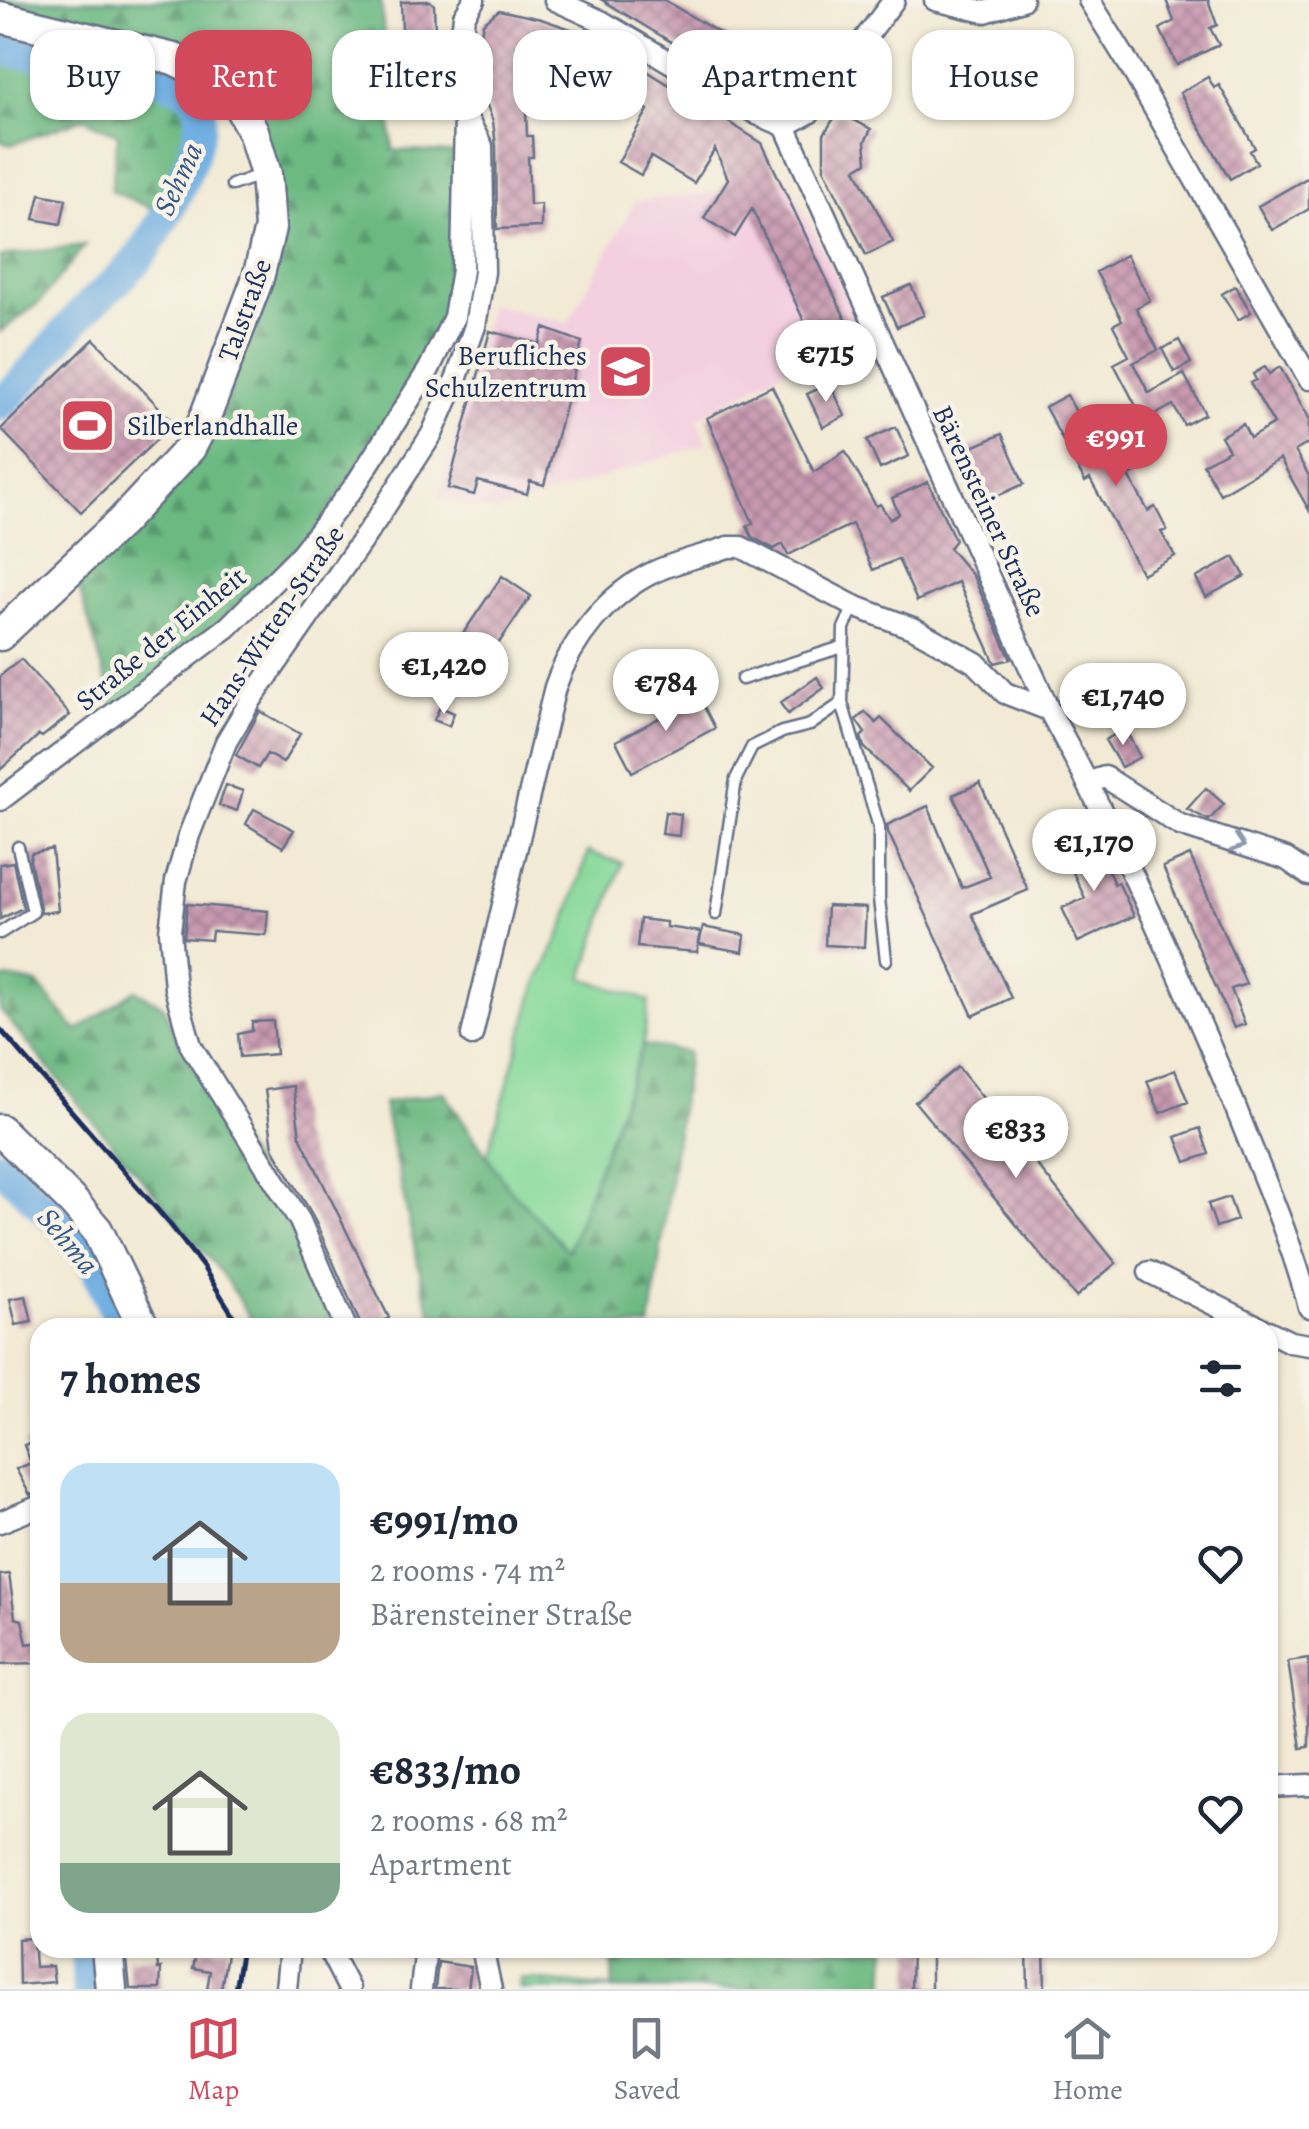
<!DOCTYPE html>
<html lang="en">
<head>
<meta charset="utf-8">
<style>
	body { margin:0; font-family:Alegreya,serif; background:#f6f6f7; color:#1f2937; height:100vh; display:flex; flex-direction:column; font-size:38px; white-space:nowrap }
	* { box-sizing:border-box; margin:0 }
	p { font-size:32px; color:#747a83 }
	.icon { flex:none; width:55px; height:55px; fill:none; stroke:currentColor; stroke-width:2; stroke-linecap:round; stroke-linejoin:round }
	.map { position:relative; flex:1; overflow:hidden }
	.details { position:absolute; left:30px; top:1318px; width:1248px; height:640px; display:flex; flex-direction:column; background:#fff; border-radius:30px; box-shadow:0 2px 8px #0004 }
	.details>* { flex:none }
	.top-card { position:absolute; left:30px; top:30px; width:1250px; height:90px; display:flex; gap:20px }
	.price { position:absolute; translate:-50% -85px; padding:0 22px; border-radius:35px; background:#fff; color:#222; font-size:32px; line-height:65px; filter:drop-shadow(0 2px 5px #0008) }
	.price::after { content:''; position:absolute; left:50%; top:60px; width:30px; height:22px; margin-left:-15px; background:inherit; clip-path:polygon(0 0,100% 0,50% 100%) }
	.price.current { background:#d1495b; color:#fff }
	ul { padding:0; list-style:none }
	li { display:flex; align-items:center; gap:30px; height:250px; padding:0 30px }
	li span { display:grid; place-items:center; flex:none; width:280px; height:200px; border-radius:30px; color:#555 }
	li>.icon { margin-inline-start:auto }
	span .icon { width:120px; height:120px; fill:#fffc; stroke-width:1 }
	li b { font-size:42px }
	h2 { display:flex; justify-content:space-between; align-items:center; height:120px; padding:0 30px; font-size:42px }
	.chip { padding:0 35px; border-radius:30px; background:#fff; box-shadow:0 2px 8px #0004; font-size:35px; line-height:90px }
	.chip.current { background:#d1495b; color:#fff }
	.tabs { display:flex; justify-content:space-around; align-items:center; height:140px; border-top:2px solid #e0e1e3; background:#fff; font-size:28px; color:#747a83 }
	.tabs a { display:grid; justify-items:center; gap:5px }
	.tabs .current { color:#d1495b }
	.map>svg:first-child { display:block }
	.built { fill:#f3cfe0 }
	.grass { fill:#86d99a; stroke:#50847c; stroke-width:2.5 }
	.forest { fill:url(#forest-firs); stroke:#447470; stroke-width:2.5 }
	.park { fill:url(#park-dots); stroke:#50847c; stroke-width:2.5 }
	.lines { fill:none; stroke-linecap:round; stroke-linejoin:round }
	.river { stroke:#6faee2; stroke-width:32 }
	.building { fill:url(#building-cross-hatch) }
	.service-casing { stroke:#667087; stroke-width:15 }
	.minor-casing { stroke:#667087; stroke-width:25 }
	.primary-casing { stroke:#667087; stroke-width:35 }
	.service { stroke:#fff; stroke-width:10 }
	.minor { stroke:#fff; stroke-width:20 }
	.primary { stroke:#fff; stroke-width:30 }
	.rail { stroke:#1b2f5e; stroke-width:5 }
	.oneway { stroke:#8d97ae }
	.labels { text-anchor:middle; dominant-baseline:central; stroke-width:9; stroke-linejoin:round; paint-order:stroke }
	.street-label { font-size:28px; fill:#1b2f5e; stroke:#f7f3e8 }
	.poi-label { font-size:28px; fill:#1b2f5e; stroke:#f7f3e8; text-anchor:end }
	.water-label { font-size:30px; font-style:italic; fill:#345586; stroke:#f7f3e8 }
</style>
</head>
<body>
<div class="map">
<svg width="1309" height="1989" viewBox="0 0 1309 1989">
	<defs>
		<pattern id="forest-firs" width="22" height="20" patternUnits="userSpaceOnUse" patternTransform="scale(2.5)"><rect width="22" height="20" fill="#6cb982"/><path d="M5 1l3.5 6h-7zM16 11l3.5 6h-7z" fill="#58976e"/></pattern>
		<pattern id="park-dots" width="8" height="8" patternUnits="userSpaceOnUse" patternTransform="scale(2.5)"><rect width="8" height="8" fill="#86d99a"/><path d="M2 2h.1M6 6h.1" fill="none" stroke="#73bb87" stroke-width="1.8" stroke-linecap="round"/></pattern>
		<pattern id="building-cross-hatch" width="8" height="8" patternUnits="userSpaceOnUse" patternTransform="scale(2.5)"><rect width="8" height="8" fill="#c99ab0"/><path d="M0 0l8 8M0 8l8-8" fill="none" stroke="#a27e92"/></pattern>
	</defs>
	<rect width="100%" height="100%" fill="#f7f3e8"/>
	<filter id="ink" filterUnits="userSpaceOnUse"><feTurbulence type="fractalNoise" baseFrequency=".01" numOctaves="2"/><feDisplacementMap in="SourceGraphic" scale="20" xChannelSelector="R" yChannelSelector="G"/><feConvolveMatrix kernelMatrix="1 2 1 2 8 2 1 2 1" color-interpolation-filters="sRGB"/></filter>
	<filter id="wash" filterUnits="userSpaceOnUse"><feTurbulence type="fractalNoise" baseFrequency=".0048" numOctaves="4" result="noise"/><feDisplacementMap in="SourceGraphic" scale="40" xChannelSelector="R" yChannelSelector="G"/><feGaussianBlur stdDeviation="2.25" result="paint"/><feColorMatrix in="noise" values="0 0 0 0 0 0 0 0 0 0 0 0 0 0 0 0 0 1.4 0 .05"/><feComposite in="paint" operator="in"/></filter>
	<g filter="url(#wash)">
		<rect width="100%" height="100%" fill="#f2ead4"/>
		<path class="built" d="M786,176L861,326L698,418L706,444L495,512L439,498L490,304L568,323L635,202L724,191L729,196Z"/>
		<path class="grass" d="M588,852L622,863L583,978L649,1001L643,1045L568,1251L507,1186L487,1156L536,986L564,927Z"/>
		<path class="forest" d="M0,0H381L393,150L464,154L454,317L299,556L116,713L76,578L126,533L212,441L278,263L282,211L240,90L0,3Z
			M0,25L174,74L185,83L202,120L160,212L111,191L118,134L83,118L11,145L0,141Z
			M85,245L40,302L0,332V256Z
			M8,978L38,984L77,1031L135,990L162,1005L185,1053L274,1199L313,1272L335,1327H256L223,1275L0,1010V980Z
			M643,1045L688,1052L650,1327H436L423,1286L383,1103L444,1092L507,1186L568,1251Z
			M611,1948H887L885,1989H613Z"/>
		<path class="park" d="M520,1979L613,1988V1989H519Z"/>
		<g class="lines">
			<path class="river" d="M0,50C36,55 180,71 197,101C214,130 164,221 146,248C130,273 102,292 82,313C54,343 31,377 0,404
				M0,1165L66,1229L95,1264L122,1328
				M86,1948L88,1989"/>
		</g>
		<g id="blocks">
			<path class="building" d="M602,0H664L758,56L759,53L775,60L779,56L803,82L785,98L777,100L742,85Z
				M1166,0H1208L1217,25L1210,28L1219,45L1177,65L1160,29L1174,21Z
				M430,1L434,5L436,53L403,56L401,2Z
				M499,10L541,19L591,36L762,143L846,320L811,336L752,209L735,237L704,218L728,179L715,149L694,183L651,157L641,175L618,162L648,110L574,66L516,45L519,87L525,86L527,136H532L533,157H528L530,205L541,204V227L497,229L496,146L493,121L486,103L480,39L483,23Z
				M1208,77L1214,88L1219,85L1255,148L1250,151L1257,163L1230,179L1180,93Z
				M838,112L871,129L865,142L867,162L856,169L893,242L866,255L824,168V134Z
				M1309,177V209L1272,230L1258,206Z
				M40,194L66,199L61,224L34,219Z
				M1126,255L1150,300L1136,308L1158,350L1133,363L1149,393L1184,374L1205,414L1184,425L1173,405L1144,421L1114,364L1129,356L1113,325L1122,320L1096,272Z
				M911,285L924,315L897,327L883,297Z
				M1235,286L1251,312L1238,320L1222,294Z
				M544,328L582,342L544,485L530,481L527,494L478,481L474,495L448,488L490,331L539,344Z
				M94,339L174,423L81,512L1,429Z
				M1179,340L1191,363L1174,372L1162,349Z
				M1265,367L1269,374L1280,367L1309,418V443L1295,451L1309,476V510L1280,459L1220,494L1203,464L1229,450L1221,436L1243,424L1250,438L1274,424L1250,383L1256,380L1253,374Z
				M830,383L845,416L823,427L807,394Z
				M772,386L814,472L845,451L876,506L880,504L890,519L899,514L892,498L928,482L955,540L949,548L973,576L1011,659L995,663L958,582L917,601L898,559L873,570L852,524L788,555L783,544L774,549L752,537L747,526L753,523L707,418Z
				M1067,395L1107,470L1152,446L1159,459L1129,476L1148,511L1155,507L1167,530L1161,532L1175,556L1142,574L1090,479L1085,482L1045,407Z
				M896,427L909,456L880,469L867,440Z
				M1002,434L1024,484L981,503L959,453Z
				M1234,557L1245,576L1206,597L1196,578Z
				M502,576L531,596L470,685L441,666Z
				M21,659L70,715L42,737L39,735L0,770V676Z
				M817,677L824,688L788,714L780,703Z
				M699,697L715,728L632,772L616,741Z
				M440,707L454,713L449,726L434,720Z
				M260,711L300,734L283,763L267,754L258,768L236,755Z
				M865,712L876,723L881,718L932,768L909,791L864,747L861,737L865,733L856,720Z
				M1125,729L1140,757L1121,767L1105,740Z
				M980,783L1028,890L972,914L1011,998L973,1016L888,832L887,825L928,806L962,888L990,877L953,795Z
				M226,785L243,791L237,811L219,805Z
				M1206,788L1224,804L1209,820L1187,809Z
				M254,809L294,830L283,847L246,824Z
				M665,812L681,814L679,836L662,834Z
				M1094,839L1114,884L1118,882L1134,916L1078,942L1062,908L1085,898L1064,853Z
				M52,849L58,911L41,913L30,860L31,853Z
				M1190,855L1246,984L1231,989L1245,1024L1234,1028L1163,867Z
				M13,862L23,908L0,919V864Z
				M187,904L268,911L266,935L212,931L211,940L184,938Z
				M827,906L866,908L864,947L825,945Z
				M640,919L666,922V927L701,932L697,952L637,947Z
				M703,927L745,935L743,952L699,944Z
				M273,1021L276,1054L240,1057L238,1034L252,1031V1022Z
				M958,1067L1116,1263L1076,1297L915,1102Z
				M1175,1070L1188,1102L1160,1113L1147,1081Z
				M293,1086L300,1136L389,1318L368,1328H362L313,1216L273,1148L265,1090Z
				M1200,1128L1209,1154L1186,1162L1176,1137Z
				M1229,1197L1237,1220L1216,1227L1208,1204Z
				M26,1296L32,1322L16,1325L10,1299Z
				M40,1440V1492L30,1495L16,1469L31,1463L24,1445Z
				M9,1574L15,1618L22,1620L27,1644L40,1642V1663L0,1664V1575Z
				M1309,1658V1747L1301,1748L1288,1661Z
				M33,1938L35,1967L52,1966L54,1982L19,1985L18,1939Z
				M197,1948H228L221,1989H207L210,1971L193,1968Z
				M912,1948H931V1989H911Z
				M1027,1948H1044L1045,1989H1028Z
				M157,1957L158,1969L161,1968L160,1989H130L127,1959Z
				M438,1962L471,1967L468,1989H435Z"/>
		</g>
	</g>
	<g filter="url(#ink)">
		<use href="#blocks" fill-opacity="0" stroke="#667087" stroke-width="2.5"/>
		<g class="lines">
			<defs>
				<path id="service" d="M232,185L260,175
					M742,679L842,647
					M842,703L879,827V899L886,960
					M716,914L736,779L752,747L782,732L810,725L842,703L844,628L854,606
					M0,933L33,912L18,847"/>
				<path id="minor" d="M555,0L601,21L757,114L785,126
					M935,0L985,12L1022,0
					M1089,0L1130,66L1309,379
					M785,126L1049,710C1118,837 1178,968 1233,1101C1260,1170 1290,1236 1309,1307
					M785,126L809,113L894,0
					M1089,782L1105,777L1180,825L1286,859L1309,875
					M0,800L228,627L299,556L354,487L429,369L454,317L462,270L465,115L462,32L464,16L474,0
					M472,1035L555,687C572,639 608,594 654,572C677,561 704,556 728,547H741L854,606L915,629L976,663L1005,693L1049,710
					M1149,1272L1261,1328
					M346,1328L300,1221L191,1046L175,988L170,931L176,881L189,835L226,742L251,700L377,519L432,434L457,377L475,326L484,272L482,146L465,115
					M1268,1331L1290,1342L1309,1345
					M0,1522L40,1506
					M1268,1787L1309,1785
					M328,1948L349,1989
					M482,1948L491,1989
					M286,1989L290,1948
					M421,1989L426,1948"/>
				<path id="primary" d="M0,17L174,59L216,80L232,93L253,131L266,174L270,228L258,278L203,423L190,448L121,522L0,635
					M0,1130L74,1203L97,1230L144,1328
					M107,1948L111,1989"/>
			</defs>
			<use href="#service" class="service-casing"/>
			<use href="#minor" class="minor-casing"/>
			<use href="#primary" class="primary-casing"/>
			<use href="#service" class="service"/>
			<use href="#minor" class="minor"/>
			<use href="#primary" class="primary"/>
			<path class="rail" d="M0,1029L169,1223L203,1267L241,1328
				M235,1989L242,1948"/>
		</g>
		<defs><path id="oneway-chevron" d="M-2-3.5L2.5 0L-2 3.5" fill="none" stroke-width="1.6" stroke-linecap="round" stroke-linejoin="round" transform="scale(2.5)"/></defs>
		<use class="oneway" href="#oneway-chevron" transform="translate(1238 844) rotate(18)"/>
	</g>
	<defs>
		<symbol id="school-square" viewBox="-11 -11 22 22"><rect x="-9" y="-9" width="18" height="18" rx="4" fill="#d1495b" stroke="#f7f3e8"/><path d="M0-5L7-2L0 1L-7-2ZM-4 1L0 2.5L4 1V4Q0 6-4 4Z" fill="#fff"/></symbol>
		<symbol id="stadium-square" viewBox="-11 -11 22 22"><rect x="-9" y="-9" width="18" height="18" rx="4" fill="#d1495b" stroke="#f7f3e8"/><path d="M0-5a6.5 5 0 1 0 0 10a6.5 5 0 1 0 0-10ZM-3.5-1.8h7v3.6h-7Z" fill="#fff"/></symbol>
	</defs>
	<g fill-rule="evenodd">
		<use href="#school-square" x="594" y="340" width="63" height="63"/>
		<use href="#stadium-square" x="56" y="394" width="63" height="63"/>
	</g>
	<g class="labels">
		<g class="street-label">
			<text transform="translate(245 310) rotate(-70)">Talstraße</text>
			<text transform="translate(989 511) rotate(65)">Bärensteiner Straße</text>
			<text transform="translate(272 626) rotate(-56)">Hans-Witten-Straße</text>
			<text transform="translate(161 639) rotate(-39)">Straße der Einheit</text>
		</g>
		<g class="poi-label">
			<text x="587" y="356">Berufliches<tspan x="587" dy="32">Schulzentrum</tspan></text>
			<text x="127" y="426" text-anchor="start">Silberlandhalle</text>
		</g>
		<g class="water-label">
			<text transform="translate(178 179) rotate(-65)">Sehma</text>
			<text transform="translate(68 1241) rotate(50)">Sehma</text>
		</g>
	</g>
</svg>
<b class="price" style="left:826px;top:405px">€715</b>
<b class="price current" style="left:1116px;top:489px">€991</b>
<b class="price" style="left:444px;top:717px">€1,420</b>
<b class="price" style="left:666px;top:734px">€784</b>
<b class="price" style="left:1123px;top:748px">€1,740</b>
<b class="price" style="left:1094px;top:894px">€1,170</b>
<b class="price" style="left:1016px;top:1181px">€833</b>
<div class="top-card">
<a class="chip">Buy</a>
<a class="chip current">Rent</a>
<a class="chip">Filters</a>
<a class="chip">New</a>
<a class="chip">Apartment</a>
<a class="chip">House</a>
</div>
<section class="details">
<h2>7 homes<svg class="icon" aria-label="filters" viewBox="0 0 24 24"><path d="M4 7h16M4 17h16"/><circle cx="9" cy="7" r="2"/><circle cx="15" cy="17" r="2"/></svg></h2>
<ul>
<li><span style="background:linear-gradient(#bfe0f5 60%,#b9a48a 0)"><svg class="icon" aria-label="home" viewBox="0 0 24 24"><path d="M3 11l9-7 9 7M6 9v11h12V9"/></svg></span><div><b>€991/mo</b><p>2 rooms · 74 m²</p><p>Bärensteiner Straße</p></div><svg class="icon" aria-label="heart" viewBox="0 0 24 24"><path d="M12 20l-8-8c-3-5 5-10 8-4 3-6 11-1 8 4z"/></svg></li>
<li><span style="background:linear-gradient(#dfe7d0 75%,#7fa58c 0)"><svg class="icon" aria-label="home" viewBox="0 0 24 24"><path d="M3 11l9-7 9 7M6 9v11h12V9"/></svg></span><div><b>€833/mo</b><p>2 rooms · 68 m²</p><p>Apartment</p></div><svg class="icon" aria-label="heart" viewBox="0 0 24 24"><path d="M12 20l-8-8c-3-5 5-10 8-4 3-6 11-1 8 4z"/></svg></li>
</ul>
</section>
</div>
<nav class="tabs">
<a class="current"><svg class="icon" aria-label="map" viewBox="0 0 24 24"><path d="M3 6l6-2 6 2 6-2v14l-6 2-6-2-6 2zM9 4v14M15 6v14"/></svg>Map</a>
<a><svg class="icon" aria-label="saved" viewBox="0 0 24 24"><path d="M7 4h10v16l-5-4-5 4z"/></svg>Saved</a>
<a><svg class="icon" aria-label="home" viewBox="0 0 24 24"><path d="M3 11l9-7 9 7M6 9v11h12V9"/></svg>Home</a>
</nav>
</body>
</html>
